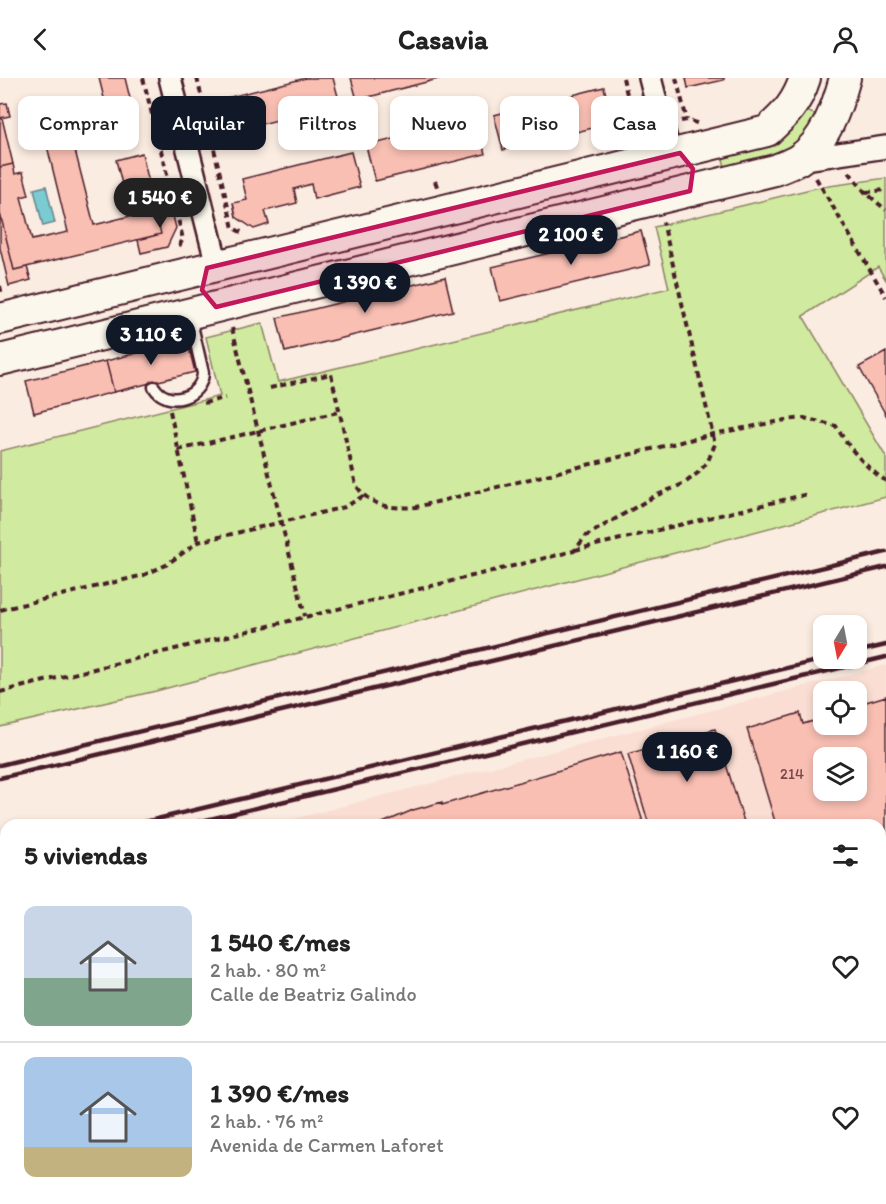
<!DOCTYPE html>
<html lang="es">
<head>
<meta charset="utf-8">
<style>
	body { margin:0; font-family:Itim,sans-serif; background:#f2f2f2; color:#222; height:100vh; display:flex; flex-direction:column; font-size:22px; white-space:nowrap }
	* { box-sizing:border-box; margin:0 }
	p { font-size:20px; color:#767676 }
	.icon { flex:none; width:33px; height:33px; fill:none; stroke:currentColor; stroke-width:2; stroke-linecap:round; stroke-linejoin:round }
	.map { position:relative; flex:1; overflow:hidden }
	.drawer { position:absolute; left:0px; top:741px; width:886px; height:386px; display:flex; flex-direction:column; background:#fff; border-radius:18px 18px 0 0; box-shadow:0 3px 9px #0003 }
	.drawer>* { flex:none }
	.guide { position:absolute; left:18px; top:18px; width:850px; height:54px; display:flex; gap:12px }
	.needle { width:39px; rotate:190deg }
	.buttons { position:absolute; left:813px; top:537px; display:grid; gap:12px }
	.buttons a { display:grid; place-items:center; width:54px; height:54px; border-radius:12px; background:#fff; box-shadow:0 3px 9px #0003; font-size:30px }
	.price { position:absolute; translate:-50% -51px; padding:0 14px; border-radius:21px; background:#111827; color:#fff; font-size:20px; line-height:39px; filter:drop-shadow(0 2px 3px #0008) }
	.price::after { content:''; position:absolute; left:50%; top:36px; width:18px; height:14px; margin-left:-9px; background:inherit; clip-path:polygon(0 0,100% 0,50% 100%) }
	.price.selected { background:#222; color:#fff }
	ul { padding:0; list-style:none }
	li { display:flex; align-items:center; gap:18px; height:150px; padding:0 24px }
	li+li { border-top:2px solid #e0e0e0 }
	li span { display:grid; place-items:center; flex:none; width:168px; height:120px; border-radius:12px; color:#555 }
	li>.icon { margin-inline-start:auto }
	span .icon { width:72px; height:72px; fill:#fffc; stroke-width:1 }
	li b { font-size:26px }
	h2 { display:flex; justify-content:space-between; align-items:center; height:72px; padding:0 24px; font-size:26px }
	.tag { padding:0 21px; border-radius:12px; background:#fff; box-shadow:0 3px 9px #0003; font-size:21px; line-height:54px }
	.tag.selected { background:#111827; color:#fff }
	header { display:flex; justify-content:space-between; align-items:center; height:78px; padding:0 24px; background:#fff; font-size:27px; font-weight:700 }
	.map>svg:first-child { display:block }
	.built { fill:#faded3; fill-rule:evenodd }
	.green { fill:#d0ea9f; stroke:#8d8465; stroke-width:1.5 }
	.water { fill:#7acbd2; stroke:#67868f; stroke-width:1.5 }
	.building { fill:#f9bfb3; stroke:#4a1f2b; stroke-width:1.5; fill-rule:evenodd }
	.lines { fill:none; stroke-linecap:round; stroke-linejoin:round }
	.lane-casing { stroke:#4a1f2b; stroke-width:15 }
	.street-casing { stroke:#4a1f2b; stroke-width:26 }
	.secondary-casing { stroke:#4a1f2b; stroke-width:34 }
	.primary-casing { stroke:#4a1f2b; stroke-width:38 }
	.path { stroke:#4a1f2b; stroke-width:4; stroke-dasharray:6 4.5; stroke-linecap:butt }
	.lane { stroke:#fbf7ec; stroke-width:10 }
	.street { stroke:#fbf7ec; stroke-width:21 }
	.secondary { stroke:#fbf7ec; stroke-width:30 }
	.primary { stroke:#fbf7ec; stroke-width:33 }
	.rail { stroke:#4a1f2b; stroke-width:4.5 }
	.marked { fill:#c2185b; fill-opacity:0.2; stroke:#c2185b; stroke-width:4.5; stroke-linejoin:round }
	.labels { text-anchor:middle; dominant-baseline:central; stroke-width:4.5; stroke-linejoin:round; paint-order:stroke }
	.number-label { font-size:15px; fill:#76474d }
</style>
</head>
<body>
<header><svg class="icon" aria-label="back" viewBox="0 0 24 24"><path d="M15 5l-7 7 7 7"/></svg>Casavia<svg class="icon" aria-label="person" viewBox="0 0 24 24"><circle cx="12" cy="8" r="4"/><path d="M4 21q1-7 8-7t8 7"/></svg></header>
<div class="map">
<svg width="886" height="1126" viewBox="0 0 886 1126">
	<rect width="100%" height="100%" fill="#fbece1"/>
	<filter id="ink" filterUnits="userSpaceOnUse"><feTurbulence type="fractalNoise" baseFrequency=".0167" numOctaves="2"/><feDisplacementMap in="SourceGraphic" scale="12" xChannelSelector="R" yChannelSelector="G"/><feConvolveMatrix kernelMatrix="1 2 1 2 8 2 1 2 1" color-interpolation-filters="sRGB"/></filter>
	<g filter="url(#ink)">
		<path class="built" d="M886,587V843L881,845L880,747H270ZM824,614H856V646H824ZM824,680H856V712H824Z
			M6,812V1120H373L374,1126H0V813Z"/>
		<path class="green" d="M802,31L823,40L797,70L726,95L721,71Z
			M886,100V202L878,189L803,238L886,379V419L156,613L0,649V373L220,318L206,259L262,245L278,304L669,210L654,149L815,110Z
			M886,909V1126H399L397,1121L880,1120V910Z"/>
		<path class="water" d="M46,108L55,145L43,148L34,111Z"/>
		<path class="building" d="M99,0H125L136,45L109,51L105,33L107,32Z
			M306,0H333L340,26L230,54L222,21Z
			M351,0H442L357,22Z
			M686,0H724V2L688,10Z
			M604,9L613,45L503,72L494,37Z
			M7,25L10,38L0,40V26Z
			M625,26L628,41L617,58L603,61L600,48L613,45L610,30Z
			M66,37L94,147L130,138L116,82L142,75L161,156L14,192L0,135V89L13,86L15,96L23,94L29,117L21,119L32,162L68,154L41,43Z
			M0,40H2L13,86L0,89Z
			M476,40L485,76L375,103L366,68Z
			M351,74L360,109L314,121L311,106L294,111L297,125L265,133L269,146L254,151L236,139L233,125L247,122L242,101Z
			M169,122L176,150L167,169L141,175L138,162L161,156L154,126Z
			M0,135L14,192L27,189L31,202L9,208L0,170Z
			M641,153L650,187L500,223L492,189Z
			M445,199L453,233L285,274L277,240Z
			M187,262L195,294L114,314L106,283Z
			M886,274V337L859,289Z
			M106,283L114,314L34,335L26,303Z
			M886,618V762L880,764V747H776L747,651L800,635L803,646L824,640V646H856V627ZM824,680H856V712H824Z
			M715,651L745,747H649L628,676Z
			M621,674L644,747H378L413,732L442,724V727Z
			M6,875V904L0,885V876Z
			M0,987L6,1009V1039L0,1041Z
			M245,1120H319V1126H242V1121Z
			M616,1120H651L652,1126H618Z"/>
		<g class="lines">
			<defs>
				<path id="lane" d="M154,309C168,331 202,319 203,295L190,239
					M0,1065L6,1064
					M91,1120L93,1126
					M209,1120L216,1126
					M272,1120L274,1126
					M197,1126L204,1120"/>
				<path id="street" d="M170,0L217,187
					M650,0L670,77
					M798,82L886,69
					M373,1120L374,1126"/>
				<path id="secondary" d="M0,241L767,53C786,36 797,25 805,0
					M0,282L775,92C783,89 791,86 798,82C825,65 837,29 845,0"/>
				<path id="primary" d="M880,845L886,843
					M880,873L886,872
					M0,1101L6,1099
					M4,1126L21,1120"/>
			</defs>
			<use href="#lane" class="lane-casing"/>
			<use href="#street" class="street-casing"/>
			<use href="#secondary" class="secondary-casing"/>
			<use href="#primary" class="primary-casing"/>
			<path class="path" d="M143,0L183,161L177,172
				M197,0L233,150L245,156
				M623,0L636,53L633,62
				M676,0L687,42
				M681,43L687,42L697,45
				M849,94L865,114L886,132
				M816,100L886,219
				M435,103L438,111
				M866,114L886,112
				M0,208L2,217
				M232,250L305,538
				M270,310L331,296L356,407C370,429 391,431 416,429L713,356L786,342L804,340L836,348C848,369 865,389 886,403
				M204,325L225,320
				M170,333L198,464
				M178,372L338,334
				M575,472L808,416
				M0,532L144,497L166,487L198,464L345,429L363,418
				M0,614L574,473L586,458L653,419L685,405L699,394L708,383L715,366L663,144"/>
			<use href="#lane" class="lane"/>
			<use href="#street" class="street"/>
			<use href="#secondary" class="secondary"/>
			<use href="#primary" class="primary"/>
			<path class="rail" d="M856,574L886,567
				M0,687L886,474
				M0,700L886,489
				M132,747L829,580
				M185,747L886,579
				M0,779L6,777
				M0,792L6,790"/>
		</g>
	</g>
	<path class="marked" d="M680,75L693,91L690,113L216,229L202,212L207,190Z"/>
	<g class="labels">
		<g class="number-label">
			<text x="792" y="696">214</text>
		</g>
	</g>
</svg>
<div class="buttons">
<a><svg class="needle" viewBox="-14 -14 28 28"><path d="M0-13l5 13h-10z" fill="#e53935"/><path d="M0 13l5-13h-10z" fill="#767676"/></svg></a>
<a><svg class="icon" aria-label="locate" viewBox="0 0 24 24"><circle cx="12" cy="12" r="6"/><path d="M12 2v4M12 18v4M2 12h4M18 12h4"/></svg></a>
<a><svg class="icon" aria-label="layers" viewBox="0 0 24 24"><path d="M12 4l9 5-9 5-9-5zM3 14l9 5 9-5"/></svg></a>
</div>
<b class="price selected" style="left:160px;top:151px">1 540 €</b>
<b class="price" style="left:571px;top:188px">2 100 €</b>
<b class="price" style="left:365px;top:236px">1 390 €</b>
<b class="price" style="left:151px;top:288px">3 110 €</b>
<b class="price" style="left:687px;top:705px">1 160 €</b>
<div class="guide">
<a class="tag">Comprar</a>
<a class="tag selected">Alquilar</a>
<a class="tag">Filtros</a>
<a class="tag">Nuevo</a>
<a class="tag">Piso</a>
<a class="tag">Casa</a>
</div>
<section class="drawer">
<h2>5 viviendas<svg class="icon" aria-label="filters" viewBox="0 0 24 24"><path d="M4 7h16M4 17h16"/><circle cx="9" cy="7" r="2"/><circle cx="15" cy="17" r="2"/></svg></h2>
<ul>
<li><span style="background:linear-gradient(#c9d6e8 60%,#7fa58c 0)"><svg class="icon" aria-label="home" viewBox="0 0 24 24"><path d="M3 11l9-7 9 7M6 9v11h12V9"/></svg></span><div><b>1 540 €/mes</b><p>2 hab. · 80 m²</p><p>Calle de Beatriz Galindo</p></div><svg class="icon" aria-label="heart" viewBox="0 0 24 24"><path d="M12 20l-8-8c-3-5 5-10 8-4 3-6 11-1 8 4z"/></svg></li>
<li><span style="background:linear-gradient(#a9c7e8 75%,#c2b280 0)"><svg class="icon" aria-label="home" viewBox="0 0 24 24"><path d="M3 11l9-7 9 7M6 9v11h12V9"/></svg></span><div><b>1 390 €/mes</b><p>2 hab. · 76 m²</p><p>Avenida de Carmen Laforet</p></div><svg class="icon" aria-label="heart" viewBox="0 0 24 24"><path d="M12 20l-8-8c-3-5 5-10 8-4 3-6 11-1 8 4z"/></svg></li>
</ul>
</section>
</div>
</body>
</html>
